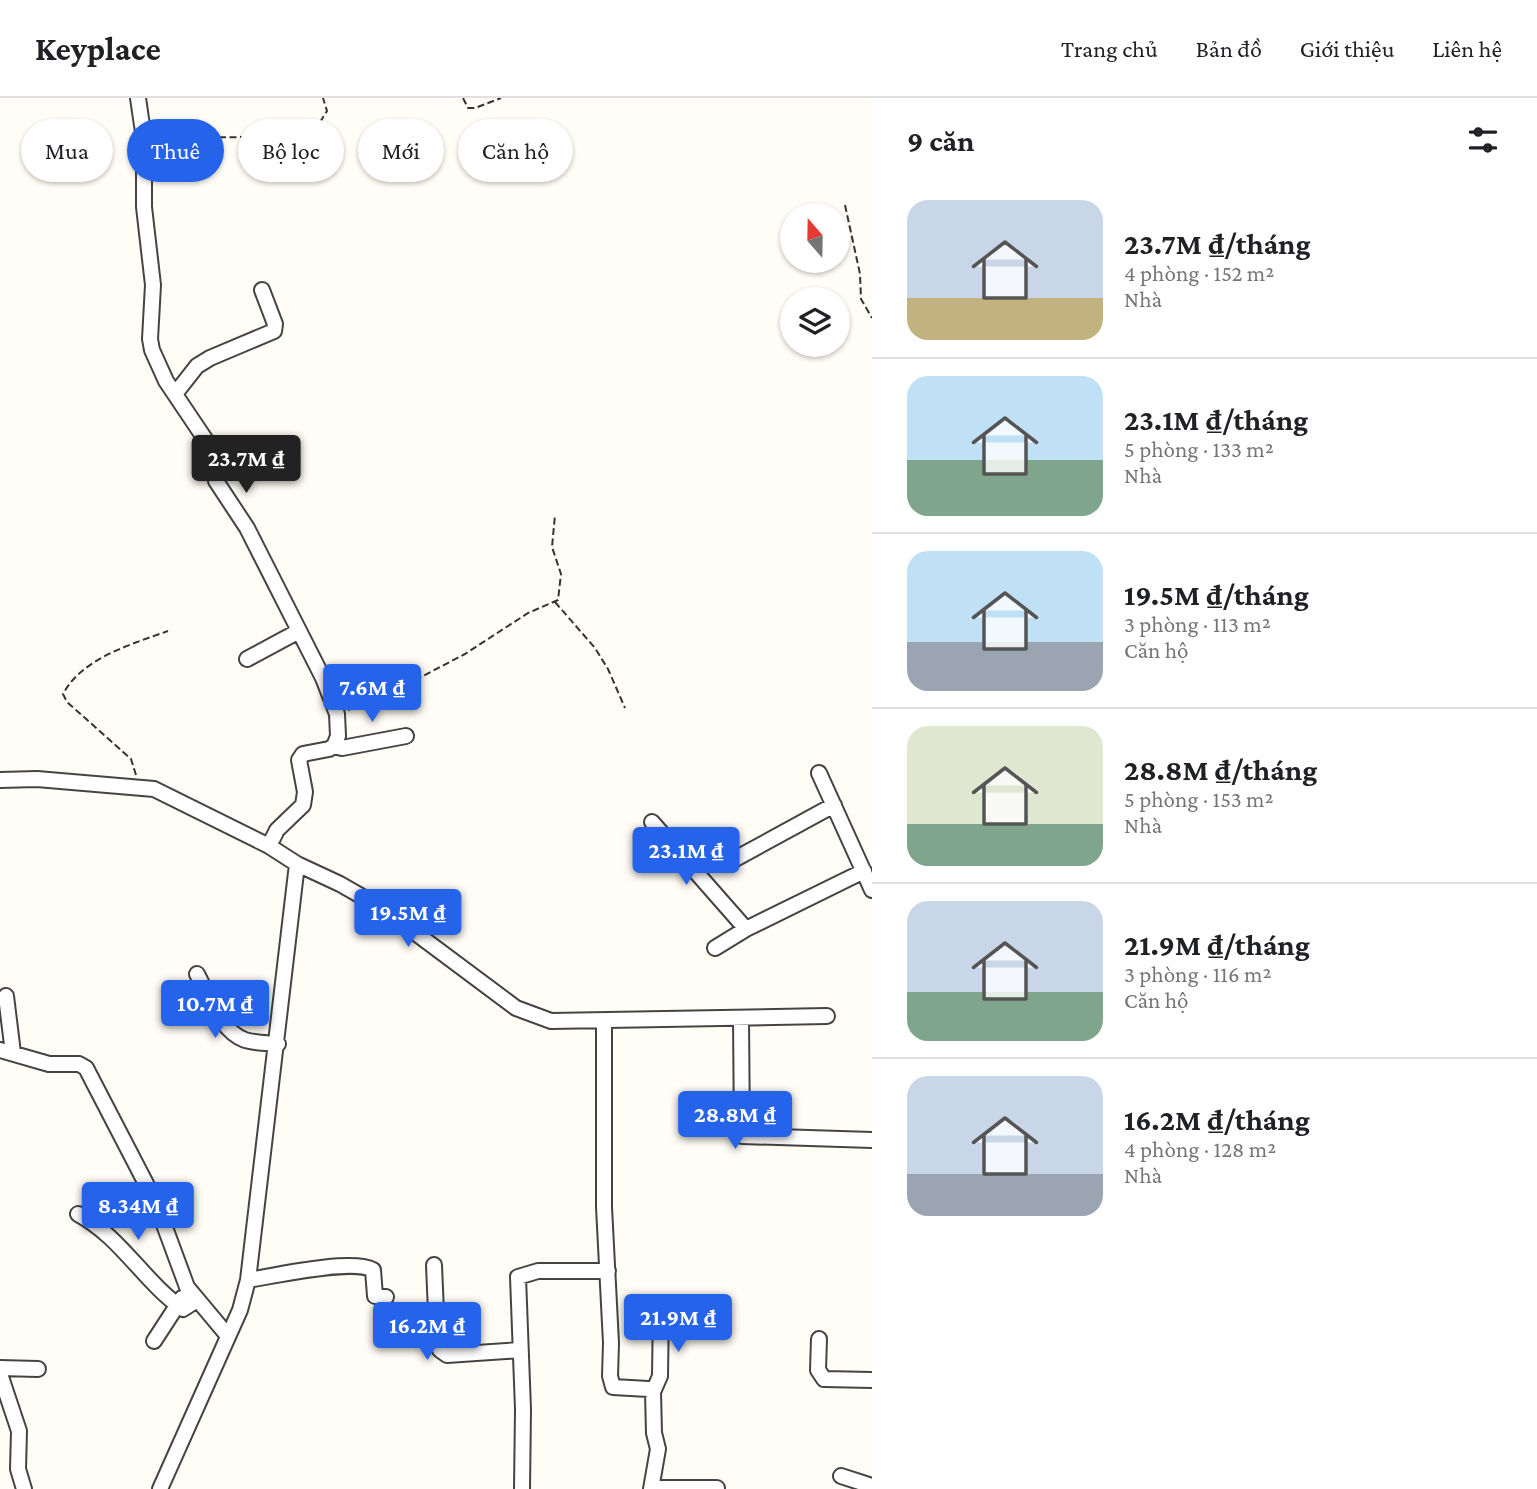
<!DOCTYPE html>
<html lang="vi">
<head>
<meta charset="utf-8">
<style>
	body { margin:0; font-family:"Crimson Pro",serif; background:#f6f6f6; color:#202124; height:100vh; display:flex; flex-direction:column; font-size:26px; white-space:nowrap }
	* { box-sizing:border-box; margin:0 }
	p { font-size:23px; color:#757577 }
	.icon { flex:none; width:38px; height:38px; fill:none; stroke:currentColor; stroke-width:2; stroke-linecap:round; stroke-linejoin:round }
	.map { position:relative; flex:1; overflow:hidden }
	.side { display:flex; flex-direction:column; background:#fff; width:665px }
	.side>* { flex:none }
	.guide { position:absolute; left:21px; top:21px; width:665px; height:63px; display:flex; gap:14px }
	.needle { width:46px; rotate:340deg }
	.fabs { position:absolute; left:780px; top:105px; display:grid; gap:14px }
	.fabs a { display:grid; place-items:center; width:70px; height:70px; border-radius:50%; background:#fff; box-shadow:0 2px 5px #0004; font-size:35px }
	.price { position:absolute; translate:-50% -60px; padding:0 16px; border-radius:7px; background:#2563eb; color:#fff; font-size:23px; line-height:46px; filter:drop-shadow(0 2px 4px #0008) }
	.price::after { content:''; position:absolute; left:50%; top:42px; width:21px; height:16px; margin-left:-10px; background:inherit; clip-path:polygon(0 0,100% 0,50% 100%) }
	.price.active { background:#222; color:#fff }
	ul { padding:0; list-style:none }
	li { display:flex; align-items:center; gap:21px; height:175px; padding:0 35px }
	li+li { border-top:2px solid #e0e0e0 }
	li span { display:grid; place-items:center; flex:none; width:196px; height:140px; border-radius:21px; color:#555 }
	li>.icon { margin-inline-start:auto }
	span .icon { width:84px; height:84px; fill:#fffc; stroke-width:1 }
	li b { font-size:30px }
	h2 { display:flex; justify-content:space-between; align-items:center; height:84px; padding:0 35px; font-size:30px }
	.tag { padding:0 24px; border-radius:32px; background:#fff; box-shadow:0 2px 5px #0004; font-size:24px; line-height:63px }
	.tag.active { background:#2563eb; color:#fff }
	header { display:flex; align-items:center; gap:42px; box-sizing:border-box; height:98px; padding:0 35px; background:#fff; border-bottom:2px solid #e0e0e0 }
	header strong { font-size:33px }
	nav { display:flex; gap:38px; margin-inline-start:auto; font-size:24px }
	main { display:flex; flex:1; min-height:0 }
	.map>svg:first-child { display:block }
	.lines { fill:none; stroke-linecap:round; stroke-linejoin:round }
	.minor-casing { stroke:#444; stroke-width:18 }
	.path { stroke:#333; stroke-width:2; stroke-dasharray:7 3.5; stroke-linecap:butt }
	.minor { stroke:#fff; stroke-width:14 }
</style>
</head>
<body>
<header>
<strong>Keyplace</strong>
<nav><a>Trang chủ</a><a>Bản đồ</a><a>Giới thiệu</a><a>Liên hệ</a></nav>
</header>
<main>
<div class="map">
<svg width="872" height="1391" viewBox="0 0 872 1391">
	<rect width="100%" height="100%" fill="#fffdf5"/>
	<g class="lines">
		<defs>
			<path id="minor" d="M138,0L144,41V109L153,187L150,241L152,252L166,283L207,344L215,367L216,383L247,430L323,580L337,616L338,638L334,648L329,651L303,656L299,662L305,694L303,707L277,732L269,748
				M175,296L197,268L210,260L274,233L275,226L262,192
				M247,561L299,533
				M334,648L342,650L406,638
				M819,675L872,792
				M0,682L37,681L154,691L269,748L297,766L340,786L382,810L516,910L551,923L827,918
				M652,724L746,831
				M735,761L834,707
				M715,850L746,831L864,773
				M197,876C208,897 221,934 245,942C255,945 267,945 278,946
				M6,898L13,955
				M741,920L742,1038L872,1042
				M604,924V1109L611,1245L610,1278L613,1289L648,1291L653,1294L654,1335L658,1351L651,1391
				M0,952L49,966H79L86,970L156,1105L187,1189L228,1238
				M78,1116C121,1139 144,1184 183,1211L197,1202
				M434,1167L437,1238L440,1252L447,1257L520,1252
				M248,1182C273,1178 353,1160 373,1172L375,1198L386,1199
				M819,1241L818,1272L824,1281L872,1282
				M154,1243L182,1200
				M0,1270L38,1271
				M0,1276L19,1333L18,1371L24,1391
				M653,1294L660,1278L661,1208
				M841,1378L872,1388
				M652,1390H717
				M160,1391L240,1212L248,1182L297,766
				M522,1391L523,1311L518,1179L538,1173H608"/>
		</defs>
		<use href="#minor" class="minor-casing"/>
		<path class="path" d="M463,0L468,10H475L501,0
			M156,40L248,39L290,32L306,33L317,29L327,13L323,0
			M845,107L860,176L861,201L872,220
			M555,504L595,550L608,571L625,610
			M348,612L379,601L465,556L528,515L558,502L561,476L552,449L555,417
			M136,677L131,661L67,604L63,596C82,560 132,546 168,533"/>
		<use href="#minor" class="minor"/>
	</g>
</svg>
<div class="fabs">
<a><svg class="needle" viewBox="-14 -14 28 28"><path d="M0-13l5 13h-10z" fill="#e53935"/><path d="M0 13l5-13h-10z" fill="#757577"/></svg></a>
<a><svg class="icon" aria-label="layers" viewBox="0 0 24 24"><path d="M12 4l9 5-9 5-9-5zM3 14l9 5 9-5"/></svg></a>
</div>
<b class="price active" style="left:246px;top:397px">23.7M ₫</b>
<b class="price" style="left:372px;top:626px">7.6M ₫</b>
<b class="price" style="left:686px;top:789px">23.1M ₫</b>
<b class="price" style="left:408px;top:851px">19.5M ₫</b>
<b class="price" style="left:215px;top:942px">10.7M ₫</b>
<b class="price" style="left:735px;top:1053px">28.8M ₫</b>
<b class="price" style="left:138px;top:1144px">8.34M ₫</b>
<b class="price" style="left:678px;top:1256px">21.9M ₫</b>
<b class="price" style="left:427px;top:1264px">16.2M ₫</b>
<div class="guide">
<a class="tag">Mua</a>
<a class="tag active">Thuê</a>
<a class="tag">Bộ lọc</a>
<a class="tag">Mới</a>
<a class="tag">Căn hộ</a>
</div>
</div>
<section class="side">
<h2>9 căn<svg class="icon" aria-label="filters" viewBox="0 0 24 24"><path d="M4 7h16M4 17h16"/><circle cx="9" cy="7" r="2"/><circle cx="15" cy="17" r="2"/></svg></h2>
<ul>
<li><span style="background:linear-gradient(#c9d6e8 70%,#c2b280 0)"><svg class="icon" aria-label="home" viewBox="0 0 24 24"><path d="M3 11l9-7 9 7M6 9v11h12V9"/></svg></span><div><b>23.7M ₫/tháng</b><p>4 phòng · 152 m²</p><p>Nhà</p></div></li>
<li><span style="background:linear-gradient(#bfe0f5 60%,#7fa58c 0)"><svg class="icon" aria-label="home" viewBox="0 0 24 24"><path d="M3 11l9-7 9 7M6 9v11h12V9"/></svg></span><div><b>23.1M ₫/tháng</b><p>5 phòng · 133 m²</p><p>Nhà</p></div></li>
<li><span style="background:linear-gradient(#bfe0f5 65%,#9aa5b1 0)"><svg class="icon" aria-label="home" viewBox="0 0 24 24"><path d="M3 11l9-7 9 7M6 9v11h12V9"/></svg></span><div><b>19.5M ₫/tháng</b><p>3 phòng · 113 m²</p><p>Căn hộ</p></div></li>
<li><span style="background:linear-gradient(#dfe7d0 70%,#7fa58c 0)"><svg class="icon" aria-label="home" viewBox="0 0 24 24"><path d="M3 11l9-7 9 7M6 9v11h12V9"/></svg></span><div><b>28.8M ₫/tháng</b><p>5 phòng · 153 m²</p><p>Nhà</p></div></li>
<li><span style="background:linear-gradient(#c9d6e8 65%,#7fa58c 0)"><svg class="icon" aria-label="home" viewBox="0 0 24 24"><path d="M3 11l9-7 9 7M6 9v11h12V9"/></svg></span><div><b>21.9M ₫/tháng</b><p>3 phòng · 116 m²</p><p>Căn hộ</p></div></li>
<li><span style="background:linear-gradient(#c9d6e8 70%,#9aa5b1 0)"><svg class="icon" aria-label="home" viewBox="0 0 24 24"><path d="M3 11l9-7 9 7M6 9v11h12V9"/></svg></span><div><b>16.2M ₫/tháng</b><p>4 phòng · 128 m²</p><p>Nhà</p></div></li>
</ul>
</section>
</main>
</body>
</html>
